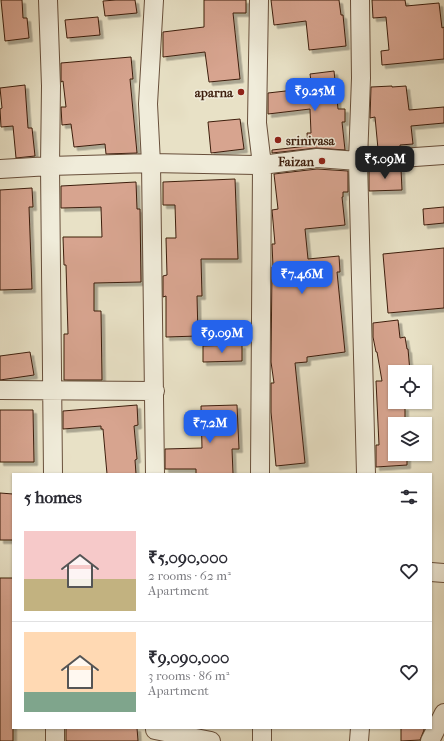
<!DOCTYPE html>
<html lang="en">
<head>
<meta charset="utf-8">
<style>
	body { margin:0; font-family:"IM FELL French Canon",serif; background:#f7f7f7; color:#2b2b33; height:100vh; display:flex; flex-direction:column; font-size:15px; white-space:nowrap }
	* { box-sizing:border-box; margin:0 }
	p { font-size:13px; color:#7c7c81 }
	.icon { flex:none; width:22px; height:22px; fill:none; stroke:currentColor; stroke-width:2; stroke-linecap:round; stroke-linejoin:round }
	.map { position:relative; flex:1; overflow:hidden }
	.side { position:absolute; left:12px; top:473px; width:420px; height:256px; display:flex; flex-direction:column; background:#fff; border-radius:0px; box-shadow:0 1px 3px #0004 }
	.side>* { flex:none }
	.buttons { position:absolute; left:388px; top:365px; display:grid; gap:8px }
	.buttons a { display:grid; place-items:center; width:44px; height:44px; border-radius:0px; background:#fff; box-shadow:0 1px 3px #0004; font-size:20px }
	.price { position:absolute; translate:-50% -34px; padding:0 9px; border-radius:8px; background:#2563eb; color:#fff; font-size:13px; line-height:26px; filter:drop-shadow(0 1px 2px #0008) }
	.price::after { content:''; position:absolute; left:50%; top:24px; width:12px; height:9px; margin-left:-6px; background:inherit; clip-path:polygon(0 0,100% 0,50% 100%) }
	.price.current { background:#222; color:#fff }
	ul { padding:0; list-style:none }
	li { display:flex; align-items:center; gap:12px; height:100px; padding:0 12px }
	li+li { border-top:1px solid #e1e1e2 }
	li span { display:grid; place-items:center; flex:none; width:112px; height:80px; border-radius:0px; color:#555 }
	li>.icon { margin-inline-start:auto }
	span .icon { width:48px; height:48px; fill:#fffc; stroke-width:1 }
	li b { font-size:17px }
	h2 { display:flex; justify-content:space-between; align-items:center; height:48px; padding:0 12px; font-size:17px }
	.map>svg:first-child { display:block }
	.building { fill:#d7a48f; stroke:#3d1e0d; filter:url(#shadow) }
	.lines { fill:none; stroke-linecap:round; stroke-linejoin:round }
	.minor-casing { stroke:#684f3b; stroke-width:20 }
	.minor { stroke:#f0ecda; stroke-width:18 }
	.poi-dot { fill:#8f2418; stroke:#f0ecda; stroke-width:1.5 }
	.labels { text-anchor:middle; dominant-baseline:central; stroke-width:3; stroke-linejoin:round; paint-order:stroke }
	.poi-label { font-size:13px; font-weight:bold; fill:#3d1e0d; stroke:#f0ecda; text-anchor:end }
</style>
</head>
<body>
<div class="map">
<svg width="444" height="741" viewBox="0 0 444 741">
	<defs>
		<filter id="shadow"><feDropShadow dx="3.5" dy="3.5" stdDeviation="0" flood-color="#0004"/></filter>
	</defs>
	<rect width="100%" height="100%" fill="#e8e1c6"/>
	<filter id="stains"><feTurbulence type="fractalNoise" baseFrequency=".005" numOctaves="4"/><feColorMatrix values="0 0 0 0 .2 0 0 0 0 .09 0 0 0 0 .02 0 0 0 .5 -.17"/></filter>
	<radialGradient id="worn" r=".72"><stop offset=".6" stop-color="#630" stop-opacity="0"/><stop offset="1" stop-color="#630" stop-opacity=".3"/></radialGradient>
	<path class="building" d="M1,0H22L23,18H27L29,38L5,41Z
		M116,0H135L137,13L105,16L103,1Z
		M204,0H246V13H233L240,79L209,82L205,52L163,57V32L204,27Z
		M271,0H339L341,15H343L346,46L309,50L306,21L274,25Z
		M372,0H405L406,6L439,3L442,28L444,27V59L382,65L381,51L389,50L386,17L373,18Z
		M98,17L100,35L67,38L65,20Z
		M131,57L133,79H130L137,153L106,154L105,144L74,147L71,124L62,125L61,107H66L63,81L61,82V63Z
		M334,71L338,109H345V122H342L345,150L316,148L272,153V150L308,146L307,133H311L310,109L268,114V93L312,88L310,74Z
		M25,85L28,128H32L35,156L16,158L13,126L1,127L0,109L2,108L0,88Z
		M392,86V87L406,86L409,110L444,107V123L411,126L413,144L400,145V148L378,149L375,117L370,118L371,87Z
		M240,119L244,149L211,153L208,122Z
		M317,169L348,171V192H343V197H342L345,225L305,229L308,259L339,256L340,272H337L345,352L307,357V362L295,363L305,463L276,466L271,412V383H274L271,362L272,267H273L272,244H275L272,210L278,209L274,174Z
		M401,169L402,190L369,191V171Z
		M235,179L238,259H201L202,296H197L198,336L166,337V296L163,297V276L167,275L166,238H176L175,205H163V182Z
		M136,182L137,209H140L141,282L94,283V311H101L102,380H64V334H68L66,265H64L63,237H102L101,207L61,208V186Z
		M32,188L33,207H29L32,289L0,290V190Z
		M444,207V223L424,225L423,209Z
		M444,248V308L388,313L383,254Z
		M398,320L400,338L405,337L407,349H408L410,372H395V407H405V424H395V454H407V465L376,467V445H379L376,381H382L377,352H376L373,337V323Z
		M242,345V361L203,362V346Z
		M30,352L34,375L0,380V356Z
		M137,405L138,425L134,426L137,459L135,460L136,474H107L103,429H101V426L63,429V411Z
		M237,405L239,449H232L233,474H196V469H165V449L202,448L201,406Z
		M0,410H33L34,462H0Z
		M0,493L13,494V540H0Z
		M0,578H13V741H0Z
		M66,728H137L138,741H66Z
		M401,728H424V730L420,740L401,741Z"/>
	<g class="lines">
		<defs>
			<path id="minor" d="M48,0L51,86L50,166L53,474
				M154,0L148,104L151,163L155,474
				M259,0L257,123L262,165L260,474
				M360,0L361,78L358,161L366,474
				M0,169L50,166L151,163L262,165L317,158L358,161L444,155
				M0,390L155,391
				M431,572L444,573
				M55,728V741
				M155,728V730L211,741
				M262,728V741
				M359,741L360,728
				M430,741L444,713"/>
		</defs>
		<use href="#minor" class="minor-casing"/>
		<use href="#minor" class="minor"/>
	</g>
	<g class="poi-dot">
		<circle cx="241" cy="92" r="4"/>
		<circle cx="278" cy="140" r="4"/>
		<circle cx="322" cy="161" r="4"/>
	</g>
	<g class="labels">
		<g class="poi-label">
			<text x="233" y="92">aparna</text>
			<text x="286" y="140" text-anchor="start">srinivasa</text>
			<text x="314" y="161">Faizan</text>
		</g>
	</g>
	<rect width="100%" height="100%" filter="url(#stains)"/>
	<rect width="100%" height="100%" fill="url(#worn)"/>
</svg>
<div class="buttons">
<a><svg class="icon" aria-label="locate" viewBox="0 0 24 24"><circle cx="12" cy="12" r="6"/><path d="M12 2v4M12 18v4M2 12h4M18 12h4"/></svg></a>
<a><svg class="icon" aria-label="layers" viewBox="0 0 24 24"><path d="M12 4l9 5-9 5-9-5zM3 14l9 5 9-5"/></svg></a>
</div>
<b class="price" style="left:315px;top:112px">₹9.25M</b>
<b class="price current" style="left:385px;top:180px">₹5.09M</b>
<b class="price" style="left:302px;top:295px">₹7.46M</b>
<b class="price" style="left:222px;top:354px">₹9.09M</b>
<b class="price" style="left:210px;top:444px">₹7.2M</b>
<section class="side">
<h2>5 homes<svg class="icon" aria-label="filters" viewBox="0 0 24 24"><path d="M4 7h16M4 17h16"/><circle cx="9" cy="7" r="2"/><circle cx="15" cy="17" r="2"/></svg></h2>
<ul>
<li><span style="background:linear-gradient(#f6c9c9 60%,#c2b280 0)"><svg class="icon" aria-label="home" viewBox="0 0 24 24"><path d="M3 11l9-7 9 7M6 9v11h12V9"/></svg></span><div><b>₹5,090,000</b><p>2 rooms · 62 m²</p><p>Apartment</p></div><svg class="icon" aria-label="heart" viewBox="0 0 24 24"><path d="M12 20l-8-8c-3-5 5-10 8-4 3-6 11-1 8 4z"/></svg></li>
<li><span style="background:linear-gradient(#ffd9b3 75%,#7fa58c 0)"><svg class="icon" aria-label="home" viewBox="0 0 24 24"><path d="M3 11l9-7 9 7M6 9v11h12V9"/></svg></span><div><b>₹9,090,000</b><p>3 rooms · 86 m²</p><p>Apartment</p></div><svg class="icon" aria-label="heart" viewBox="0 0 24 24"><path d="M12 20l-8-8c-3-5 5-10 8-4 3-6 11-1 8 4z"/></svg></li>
</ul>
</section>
</div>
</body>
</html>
